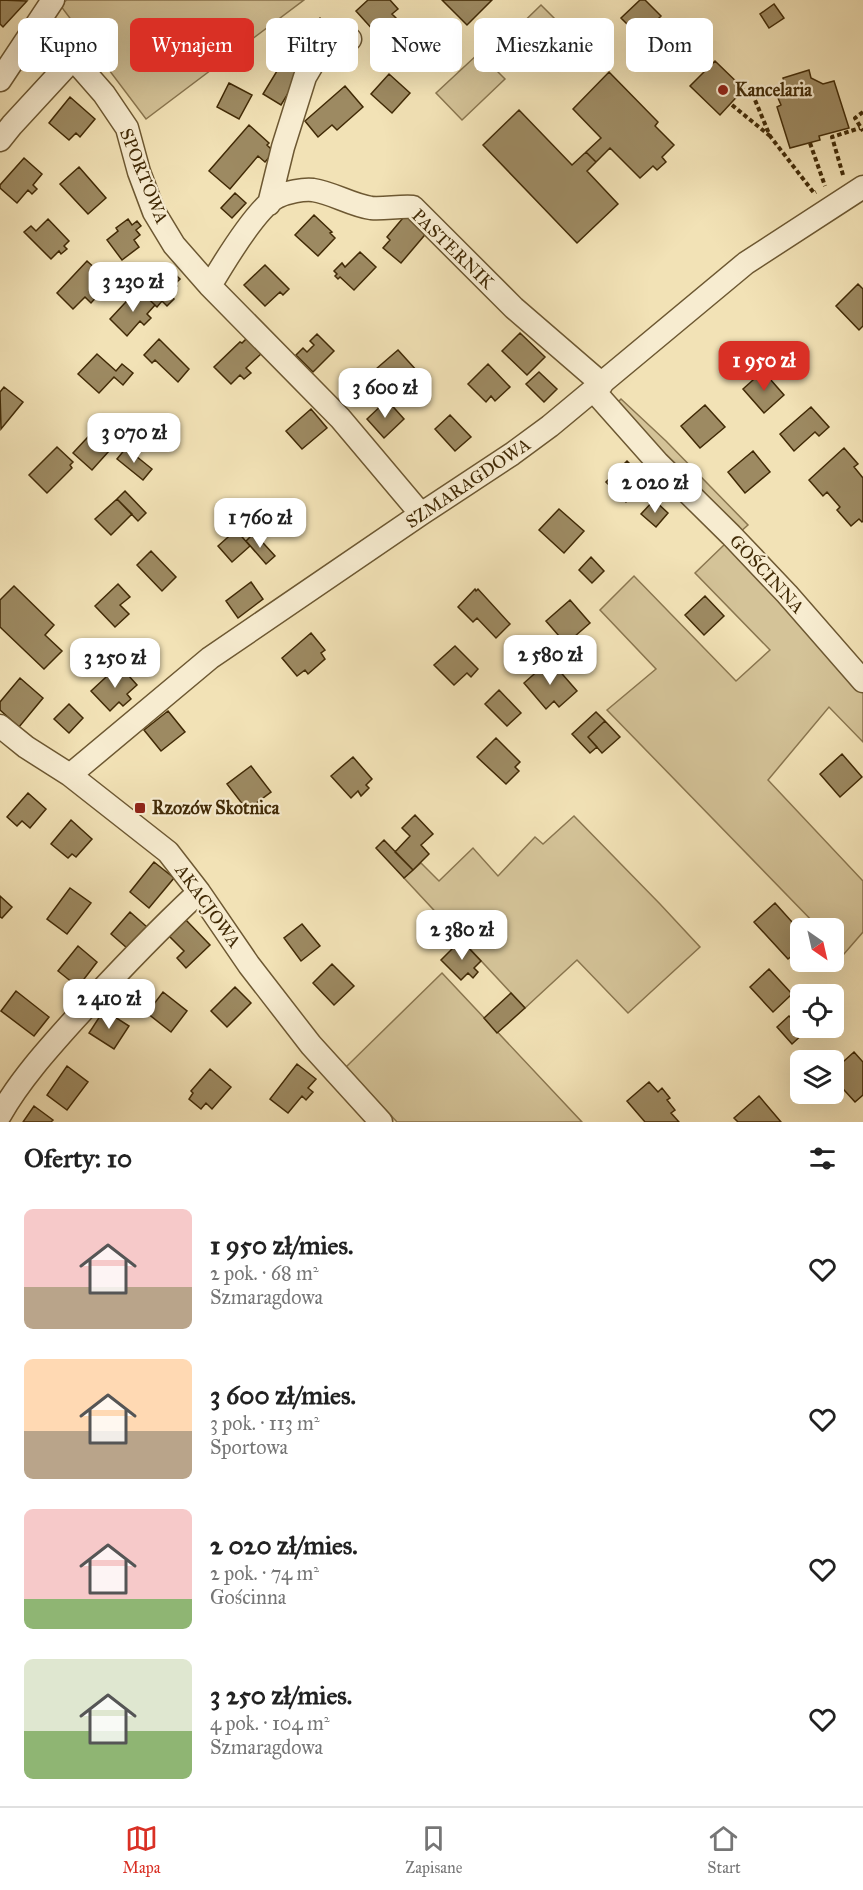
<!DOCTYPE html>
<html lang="pl">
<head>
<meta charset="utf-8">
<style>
	body { margin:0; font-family:"IM FELL Great Primer",serif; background:#f6f6f6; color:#222; height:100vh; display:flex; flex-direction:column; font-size:22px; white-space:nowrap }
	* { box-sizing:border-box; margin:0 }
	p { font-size:20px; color:#767676 }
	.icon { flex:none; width:33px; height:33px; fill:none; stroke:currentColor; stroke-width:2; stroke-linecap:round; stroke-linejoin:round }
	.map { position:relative; height:1122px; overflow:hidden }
	.drawer { display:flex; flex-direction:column; background:#fff; flex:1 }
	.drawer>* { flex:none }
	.hud { position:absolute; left:18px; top:18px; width:828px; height:54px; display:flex; gap:12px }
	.needle { width:39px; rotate:146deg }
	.buttons { position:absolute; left:790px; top:918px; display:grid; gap:12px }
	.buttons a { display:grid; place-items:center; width:54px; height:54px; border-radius:9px; background:#fff; box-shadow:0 6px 24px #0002; font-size:30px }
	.price { position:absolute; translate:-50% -51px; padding:0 14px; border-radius:12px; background:#fff; color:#222; font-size:20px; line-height:39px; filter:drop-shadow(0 2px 3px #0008) }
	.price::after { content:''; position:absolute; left:50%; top:36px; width:18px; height:14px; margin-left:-9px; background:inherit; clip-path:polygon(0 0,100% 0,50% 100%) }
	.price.current { background:#d93025; color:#fff }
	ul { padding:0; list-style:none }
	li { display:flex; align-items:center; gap:18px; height:150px; padding:0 24px }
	li span { display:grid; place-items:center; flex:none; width:168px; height:120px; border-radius:9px; color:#555 }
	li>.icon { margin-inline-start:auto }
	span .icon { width:72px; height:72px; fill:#fffc; stroke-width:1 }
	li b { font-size:26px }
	h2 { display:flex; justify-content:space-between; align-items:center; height:72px; padding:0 24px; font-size:26px }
	.chip { padding:0 21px; border-radius:9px; background:#fff; box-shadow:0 6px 24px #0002; font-size:21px; line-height:54px }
	.chip.current { background:#d93025; color:#fff }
	.tab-bar { display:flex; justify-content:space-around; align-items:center; height:84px; border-top:2px solid #e0e0e0; background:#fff; font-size:16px; color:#767676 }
	.tab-bar a { display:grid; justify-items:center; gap:3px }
	.tab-bar .current { color:#d93025 }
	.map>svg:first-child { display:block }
	.green { fill:#d4c398; stroke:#8a764f; stroke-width:1.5 }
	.building { fill:#9d8a62; stroke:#412a06; stroke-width:1.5 }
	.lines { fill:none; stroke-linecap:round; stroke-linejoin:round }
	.minor-casing { stroke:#6d5832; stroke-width:25 }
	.path { stroke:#412a06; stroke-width:4; stroke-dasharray:4.5 3; stroke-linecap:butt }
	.minor { stroke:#f7ecd0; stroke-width:22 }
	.poi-dot { fill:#8f2418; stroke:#f7ecd0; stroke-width:2 }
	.labels { text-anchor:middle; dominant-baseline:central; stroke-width:4.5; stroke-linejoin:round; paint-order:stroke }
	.poi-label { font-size:18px; font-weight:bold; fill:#412a06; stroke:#f7ecd0; text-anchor:start }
	.street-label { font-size:18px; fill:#412a06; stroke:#f7ecd0 }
</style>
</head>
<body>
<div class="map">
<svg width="863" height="1122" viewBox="0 0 863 1122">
	<rect width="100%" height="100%" fill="#f2e2b6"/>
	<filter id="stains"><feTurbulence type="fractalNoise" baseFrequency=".00333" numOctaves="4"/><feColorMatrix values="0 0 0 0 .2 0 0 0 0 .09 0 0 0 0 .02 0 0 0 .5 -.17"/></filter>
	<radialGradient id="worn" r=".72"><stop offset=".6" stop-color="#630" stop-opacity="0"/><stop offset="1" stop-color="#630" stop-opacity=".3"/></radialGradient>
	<path class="green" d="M67,0H304L146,119L60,5Z
		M541,5L558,22L521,58L504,41Z
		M479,53L505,79L462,120L436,93Z
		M621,399L666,441L748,525L739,533L615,405Z
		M725,544L863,692V742L829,707L768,780L863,881V932L844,954L834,944V928H819L607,710L656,669L600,610L634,576L736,681L770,650L695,573Z
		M574,816L660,904L700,947L628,1013L577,960L525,1008L404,878L421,863L439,881L473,848L498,876L535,837L543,844Z
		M442,973L582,1122H397L346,1067Z"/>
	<path class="building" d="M0,0L27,1L3,27L0,24Z
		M368,0H390L398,9L392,14L396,18L390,24L386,20L374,31L356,11Z
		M442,0H492L467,25Z
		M640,0H645L661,16L640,37L621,18Z
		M774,4L784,18L769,28L760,14Z
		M320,18L328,25L325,27L334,34L322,48L306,34Z
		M590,23L601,33L584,50L574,39Z
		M413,28L426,42L432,36L439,44L412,68L406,62L410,58L402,50L400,52L395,46Z
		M283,61L301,72L281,105L263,94Z
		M715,61L744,89L720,115L690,86Z
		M809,70L811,78L823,84L834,81L849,128L819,136L820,140L790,148L777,107L781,105L778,98L784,84L783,78Z
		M609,72L658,122L655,126L674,145L662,157L666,162L657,170L653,166L640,178L610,148L596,162L586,152L601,138L573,109Z
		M389,74L410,93L392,113L371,94Z
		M229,83L252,95L239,119L217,107Z
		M345,86L363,107L337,130L332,125L318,137L305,121Z
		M70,97L95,119L80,137L76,133L69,140L49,123Z
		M519,110L572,165L586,152L596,162L587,171L618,204L577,243L483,145Z
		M249,125L269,143L267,145L274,152L265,162L258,156L230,189L209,171Z
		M24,158L42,174L33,185L37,189L32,194L28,190L17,203L0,188V185Z
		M79,167L106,198L88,214L60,184Z
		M235,193L246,203L232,218L221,208Z
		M408,212L429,230L401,263L383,248L390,240L387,237Z
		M314,215L332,232L330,233L335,238L318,256L295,235Z
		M48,219L69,241L64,246L67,249L61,254L59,251L51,259L24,232L31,226L36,231Z
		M128,219L132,225L137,221L141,226L136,230L140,235L134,240L139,247L122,260L107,240L118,231L116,228Z
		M360,252L376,267L354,290L340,277L338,279L335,276L337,274L334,271L342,263L345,267Z
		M87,261L110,282L91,303L85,297L73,309L57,293Z
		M163,263L180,279L175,284L177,286L169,294L174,299L167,306L162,301L157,307L138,289Z
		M265,265L289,289L283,295L280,292L265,306L244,285Z
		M858,284L863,289V326L859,330L836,306Z
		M138,289L155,305L147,314L151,318L144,325L140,321L127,336L110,319Z
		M520,333L545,357L527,375L502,351Z
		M317,334L334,351L313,372L296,355L303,348L307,352L314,345L310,341Z
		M248,337L263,352L246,368L251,373L244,379L240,375L231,384L214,367L240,342L242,343Z
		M159,339L189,369L178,382L155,360L152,363L144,355Z
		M398,350L427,382L406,401L376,369Z
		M97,354L116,371L122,364L133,373L123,385L114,377L99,393L78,374Z
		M488,364L510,387L495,401L491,396L486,402L468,384Z
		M763,371L784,395L764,413L743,389Z
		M539,372L557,389L544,402L526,384Z
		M4,387L23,402L1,429L0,392Z
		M387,400L404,419L384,438L367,419Z
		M705,405L725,427L700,448L681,426Z
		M811,407L829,427L819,436L815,432L794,451L780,434Z
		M311,409L327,428L302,449L286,431Z
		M450,415L471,437L455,451L435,429Z
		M100,424L118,441L92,470L73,453Z
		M57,447L73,462L70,465L72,468L47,493L29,475Z
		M126,448L152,469L143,480L117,459Z
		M844,448L858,464L854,467L863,478V521L862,522L859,519L851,526L837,510L840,507L827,492L823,496L809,480Z
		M753,451L770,472L745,493L728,472Z
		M627,461L647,481L626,502L606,482Z
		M125,491L146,513L138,521L117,499Z
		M117,499L132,514L111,535L95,519Z
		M654,500L668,513L656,527L641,514Z
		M559,509L584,531L564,553L539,530Z
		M236,530L250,546L232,562L218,546Z
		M254,533L275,556L266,564L246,541Z
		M151,551L176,577L162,591L137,565Z
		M591,557L604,571L592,583L579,570Z
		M251,582L263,599L238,618L226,601Z
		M118,584L130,597L120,605L129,614L115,627L95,606Z
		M14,586L54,625L45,635L62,651L44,669L0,627V600Z
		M475,589L476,591L478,589L510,624L496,638L477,618L473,622L458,607Z
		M705,596L724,616L704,635L685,615Z
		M570,600L590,623L566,644L546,621Z
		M311,633L325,650L321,653L325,659L308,674L305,670L297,676L282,658Z
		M455,646L478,669L471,677L467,673L454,685L434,665Z
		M550,660L577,691L559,707L554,701L546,709L524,683Z
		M119,665L137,685L127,694L131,699L123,706L119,702L110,711L91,691Z
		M20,678L43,698L19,727L0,710V702Z
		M499,690L521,713L507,726L485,704Z
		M69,704L83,718L69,733L54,719Z
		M168,711L185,732L161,751L144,730Z
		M596,712L605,721L588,737L597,747L590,753L572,734Z
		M605,721L620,737L602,753L588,737Z
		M496,738L520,762L515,767L519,771L506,784L477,757Z
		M842,754L862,777L840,797L820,774Z
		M353,757L372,779L366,785L369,788L361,796L358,791L351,798L331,776Z
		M251,766L271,792L247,810L227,784Z
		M28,793L46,809L30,828L22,821L17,826L7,817Z
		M415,815L433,834L421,845L429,854L413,870L395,852L410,836L402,828Z
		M71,820L92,839L76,857L72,854L68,858L51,844Z
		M384,840L413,870L404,878L376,848Z
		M154,862L174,878L149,908L130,892Z
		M70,888L91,903L67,934L47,919Z
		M0,896L12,907L2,918L0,917Z
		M775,903L801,932V935L794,941L801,948L788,959L754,922Z
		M130,912L147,927L127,948L111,934Z
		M185,919L210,945L186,968L177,958L184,951L168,935Z
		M302,924L320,946L301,961L284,938Z
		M461,940L481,961L474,968L478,972L473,978L468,973L461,980L441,960Z
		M78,946L97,962L78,987L58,971Z
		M332,964L354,986L334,1005L313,983Z
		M769,969L792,994L773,1012L750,987Z
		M235,987L251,1003L227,1027L211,1011Z
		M16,991L49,1017L34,1036L1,1011Z
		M163,992L187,1011L171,1032L147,1013Z
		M511,993L525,1008L497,1033L484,1018Z
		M104,1010L129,1026L114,1049L89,1033Z
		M789,1016L805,1032L792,1044L777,1027Z
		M854,1052L863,1062V1095L855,1102L834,1079V1070Z
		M297,1064L316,1079L308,1088L313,1092L306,1100L302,1096L288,1113L270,1099Z
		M67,1066L88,1082L67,1110L47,1095Z
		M210,1069L231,1087L212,1109L206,1103L201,1109L189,1099L193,1093L191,1091Z
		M649,1082L658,1092L662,1088L670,1098L667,1100L675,1110L671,1113L679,1122H645L627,1101Z
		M759,1096L781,1122H738L734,1118Z
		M34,1106L53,1120L51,1122H23Z"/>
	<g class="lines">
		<defs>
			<path id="minor" d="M40,21L104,94L127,128L139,172L154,212L174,245L210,286L340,418L421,514
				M0,80L53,0
				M0,140L12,125L72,60
				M269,204L283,147L305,77L315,60L330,49L350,39
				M210,286C223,264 256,209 277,197C287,192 303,189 313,190C333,193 351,205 371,208C385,209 399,206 413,207L514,308L602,384
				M594,391L658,463L731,535L787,594L863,681
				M0,726L26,747L70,775L168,852L199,892L249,965L311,1045L381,1122
				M70,775L210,658L421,514L512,454L550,426L746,263L863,187
				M0,1115C20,1080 47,1050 74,1020C114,976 155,933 199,892"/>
		</defs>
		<use href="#minor" class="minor-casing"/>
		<path class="path" d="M762,87L755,100L770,136L814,193L816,192
			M732,105L770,136
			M863,112L855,118L863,131
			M810,143L825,186
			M843,175L832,137L860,128"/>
		<use href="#minor" class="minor"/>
	</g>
	<g class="poi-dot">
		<circle cx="723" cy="90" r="6"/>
		<rect x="134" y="802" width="12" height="12" rx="3"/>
	</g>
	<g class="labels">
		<g class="poi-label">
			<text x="735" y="90">Kancelaria</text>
			<text x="152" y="808">Rzozów Skotnica</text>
		</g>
		<g class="street-label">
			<text transform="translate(144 176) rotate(68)">SPORTOWA</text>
			<text transform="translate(453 249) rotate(44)">PASTERNIK</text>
			<text transform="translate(468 483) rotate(-34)">SZMARAGDOWA</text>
			<text transform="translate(767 574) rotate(47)">GOŚCINNA</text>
			<text transform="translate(208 906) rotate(54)">AKACJOWA</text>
		</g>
	</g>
	<rect width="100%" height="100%" filter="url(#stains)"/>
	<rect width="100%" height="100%" fill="url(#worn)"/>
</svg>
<div class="buttons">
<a><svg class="needle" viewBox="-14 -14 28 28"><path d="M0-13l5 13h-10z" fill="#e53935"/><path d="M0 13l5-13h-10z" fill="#767676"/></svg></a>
<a><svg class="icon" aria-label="locate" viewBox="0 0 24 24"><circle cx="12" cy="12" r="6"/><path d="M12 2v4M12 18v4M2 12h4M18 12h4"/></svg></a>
<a><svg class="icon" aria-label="layers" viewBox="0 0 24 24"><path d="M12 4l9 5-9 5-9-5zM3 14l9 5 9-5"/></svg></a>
</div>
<b class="price" style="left:133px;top:313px">3 230 zł</b>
<b class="price current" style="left:764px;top:392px">1 950 zł</b>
<b class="price" style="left:385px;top:419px">3 600 zł</b>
<b class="price" style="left:134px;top:464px">3 070 zł</b>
<b class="price" style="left:655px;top:514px">2 020 zł</b>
<b class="price" style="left:260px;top:549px">1 760 zł</b>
<b class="price" style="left:550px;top:686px">2 580 zł</b>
<b class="price" style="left:115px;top:689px">3 250 zł</b>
<b class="price" style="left:462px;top:961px">2 380 zł</b>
<b class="price" style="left:109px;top:1030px">2 410 zł</b>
<div class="hud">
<a class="chip">Kupno</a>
<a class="chip current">Wynajem</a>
<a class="chip">Filtry</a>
<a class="chip">Nowe</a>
<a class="chip">Mieszkanie</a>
<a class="chip">Dom</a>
</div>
</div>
<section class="drawer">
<h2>Oferty: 10<svg class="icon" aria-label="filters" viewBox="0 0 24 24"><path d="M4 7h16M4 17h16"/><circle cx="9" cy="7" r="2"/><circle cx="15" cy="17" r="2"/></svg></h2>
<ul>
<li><span style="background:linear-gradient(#f6c9c9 65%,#b9a48a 0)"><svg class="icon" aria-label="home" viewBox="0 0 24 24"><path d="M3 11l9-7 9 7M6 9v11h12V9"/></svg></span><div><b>1 950 zł/mies.</b><p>2 pok. · 68 m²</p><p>Szmaragdowa</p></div><svg class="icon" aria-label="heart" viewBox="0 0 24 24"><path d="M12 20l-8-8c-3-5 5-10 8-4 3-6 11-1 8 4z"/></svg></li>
<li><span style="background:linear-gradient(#ffd9b3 60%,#b9a48a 0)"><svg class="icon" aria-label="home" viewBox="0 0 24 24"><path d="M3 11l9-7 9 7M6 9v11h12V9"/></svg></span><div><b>3 600 zł/mies.</b><p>3 pok. · 113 m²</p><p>Sportowa</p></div><svg class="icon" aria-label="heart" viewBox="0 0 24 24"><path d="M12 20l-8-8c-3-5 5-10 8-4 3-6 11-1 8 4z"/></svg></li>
<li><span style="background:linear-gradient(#f6c9c9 75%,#8fb573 0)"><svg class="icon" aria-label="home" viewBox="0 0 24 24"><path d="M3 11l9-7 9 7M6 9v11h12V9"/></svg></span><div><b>2 020 zł/mies.</b><p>2 pok. · 74 m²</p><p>Gościnna</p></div><svg class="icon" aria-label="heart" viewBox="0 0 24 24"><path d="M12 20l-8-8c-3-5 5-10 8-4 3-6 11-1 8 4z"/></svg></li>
<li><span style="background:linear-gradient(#dfe7d0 60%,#8fb573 0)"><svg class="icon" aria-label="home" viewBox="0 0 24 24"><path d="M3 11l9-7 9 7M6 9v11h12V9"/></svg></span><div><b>3 250 zł/mies.</b><p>4 pok. · 104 m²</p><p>Szmaragdowa</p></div><svg class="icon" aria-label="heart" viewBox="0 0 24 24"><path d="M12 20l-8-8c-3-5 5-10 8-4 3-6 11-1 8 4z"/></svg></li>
</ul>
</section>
<nav class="tab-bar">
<a class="current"><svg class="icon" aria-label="map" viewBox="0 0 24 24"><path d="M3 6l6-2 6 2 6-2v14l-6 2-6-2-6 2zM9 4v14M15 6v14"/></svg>Mapa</a>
<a><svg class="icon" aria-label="saved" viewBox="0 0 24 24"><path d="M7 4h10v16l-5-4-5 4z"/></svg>Zapisane</a>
<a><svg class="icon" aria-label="home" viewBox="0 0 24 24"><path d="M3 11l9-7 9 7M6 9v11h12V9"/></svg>Start</a>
</nav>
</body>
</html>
